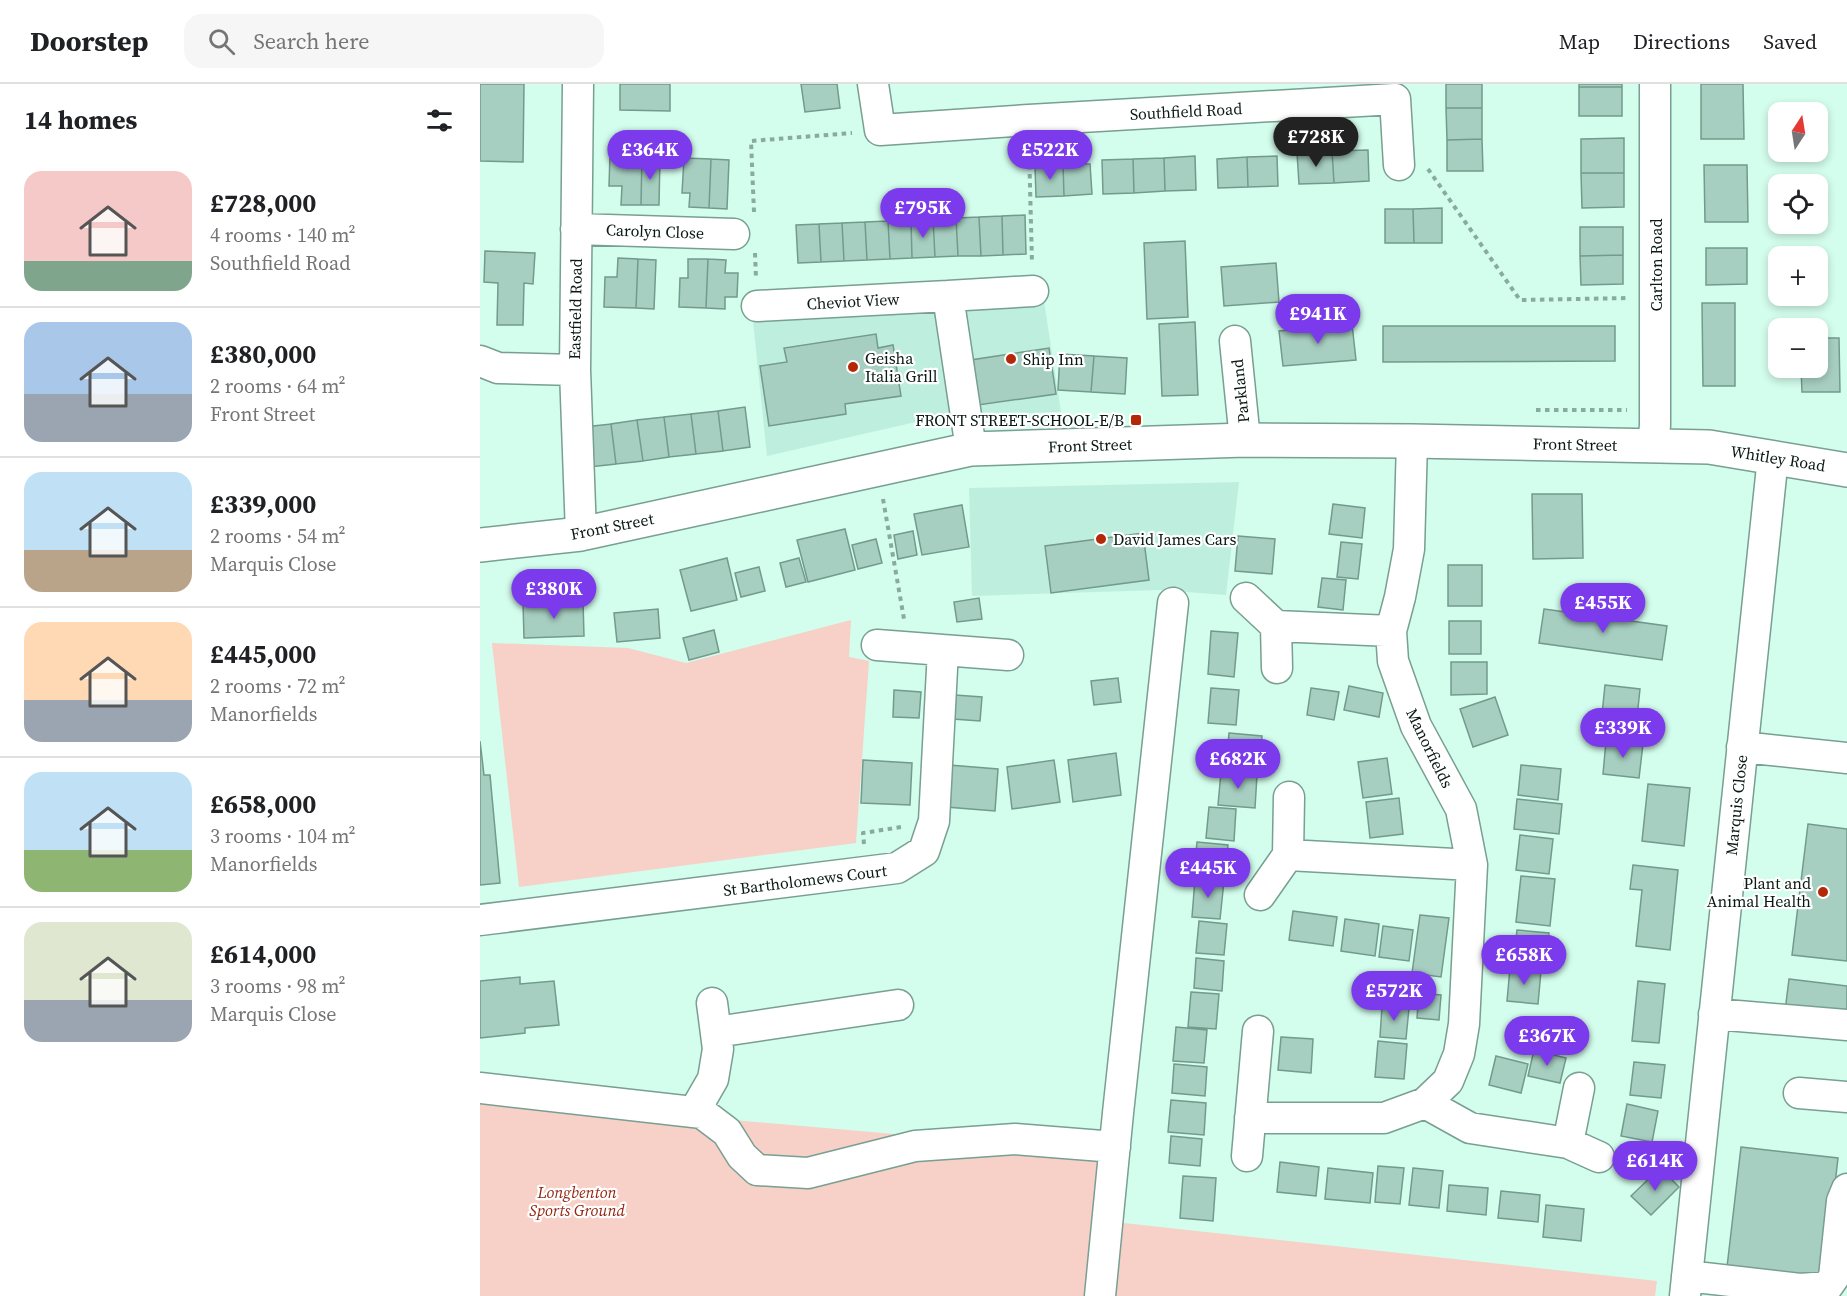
<!DOCTYPE html>
<html lang="en">
<head>
<meta charset="utf-8">
<style>
	body { margin:0; font-family:"Source Serif 4",serif; background:#f6f6f6; color:#202124; height:100vh; display:flex; flex-direction:column; font-size:22px; white-space:nowrap }
	* { box-sizing:border-box; margin:0 }
	p { font-size:20px; color:#757577 }
	.icon { flex:none; width:33px; height:33px; fill:none; stroke:currentColor; stroke-width:2; stroke-linecap:round; stroke-linejoin:round }
	.map { position:relative; flex:1; overflow:hidden }
	.side { display:flex; flex-direction:column; background:#fff; width:480px }
	.side>* { flex:none }
	.needle { width:39px; rotate:12deg }
	.tools { position:absolute; left:1288px; top:18px; display:grid; gap:12px }
	.tools a { display:grid; place-items:center; width:60px; height:60px; border-radius:12px; background:#fff; box-shadow:0 3px 9px #0003; font-size:30px }
	.price { position:absolute; translate:-50% -51px; padding:0 14px; border-radius:21px; background:#7c3aed; color:#fff; font-size:20px; line-height:39px; filter:drop-shadow(0 2px 3px #0008) }
	.price::after { content:''; position:absolute; left:50%; top:36px; width:18px; height:14px; margin-left:-9px; background:inherit; clip-path:polygon(0 0,100% 0,50% 100%) }
	.price.active { background:#222; color:#fff }
	ul { padding:0; list-style:none }
	li { display:flex; align-items:center; gap:18px; height:150px; padding:0 24px }
	li+li { border-top:2px solid #e0e0e0 }
	li span { display:grid; place-items:center; flex:none; width:168px; height:120px; border-radius:18px; color:#555 }
	li>.icon { margin-inline-start:auto }
	span .icon { width:72px; height:72px; fill:#fffc; stroke-width:1 }
	li b { font-size:26px }
	h2 { display:flex; justify-content:space-between; align-items:center; height:72px; padding:0 24px; font-size:26px }
	header { display:flex; align-items:center; gap:36px; box-sizing:border-box; height:84px; padding:0 30px; background:#fff; border-bottom:2px solid #e0e0e0 }
	header strong { font-size:28px }
	nav { display:flex; gap:33px; margin-inline-start:auto; font-size:21px }
	.search { width:420px; height:54px; background:#f6f6f6; display:flex; align-items:center; gap:15px; box-sizing:border-box; padding:0 21px; border-radius:18px; color:#757577; font-size:22px }
	main { display:flex; flex:1; min-height:0 }
	.map>svg:first-child { display:block }
	.built { fill:#beefde }
	.green { fill:#f7d0c7 }
	.building { fill:#a7cfc1; stroke:#739a8c; stroke-width:1.5 }
	.lines { fill:none; stroke-linecap:round; stroke-linejoin:round }
	.minor-casing { stroke:#789f91; stroke-width:33 }
	.major-casing { stroke:#789f91; stroke-width:36 }
	.path { stroke:#89aa9e; stroke-width:4; stroke-dasharray:4.5 4.5; stroke-linecap:butt }
	.minor { stroke:#fff; stroke-width:30 }
	.major { stroke:#fff; stroke-width:33 }
	.poi-dot { fill:#b42808; stroke:#fff; stroke-width:2 }
	.labels { text-anchor:middle; dominant-baseline:central; stroke-width:4.5; stroke-linejoin:round; paint-order:stroke }
	.street-label { font-size:16px; fill:#0a1914; stroke:#fff }
	.poi-label { font-size:16px; fill:#0a1914; stroke:#fff; text-anchor:start }
	.park-label { font-size:16px; font-style:italic; fill:#93250f; stroke:#fff }
</style>
</head>
<body>
<header>
<strong>Doorstep</strong>
<div class="search"><svg class="icon" aria-label="search" viewBox="0 0 24 24"><circle cx="10" cy="10" r="6"/><path d="M15 15l6 6"/></svg>Search here</div>
<nav><a>Map</a><a>Directions</a><a>Saved</a></nav>
</header>
<main>
<section class="side">
<h2>14 homes<svg class="icon" aria-label="filters" viewBox="0 0 24 24"><path d="M4 7h16M4 17h16"/><circle cx="9" cy="7" r="2"/><circle cx="15" cy="17" r="2"/></svg></h2>
<ul>
<li><span style="background:linear-gradient(#f6c9c9 75%,#7fa58c 0)"><svg class="icon" aria-label="home" viewBox="0 0 24 24"><path d="M3 11l9-7 9 7M6 9v11h12V9"/></svg></span><div><b>£728,000</b><p>4 rooms · 140 m²</p><p>Southfield Road</p></div></li>
<li><span style="background:linear-gradient(#a9c7e8 60%,#9aa5b1 0)"><svg class="icon" aria-label="home" viewBox="0 0 24 24"><path d="M3 11l9-7 9 7M6 9v11h12V9"/></svg></span><div><b>£380,000</b><p>2 rooms · 64 m²</p><p>Front Street</p></div></li>
<li><span style="background:linear-gradient(#bfe0f5 65%,#b9a48a 0)"><svg class="icon" aria-label="home" viewBox="0 0 24 24"><path d="M3 11l9-7 9 7M6 9v11h12V9"/></svg></span><div><b>£339,000</b><p>2 rooms · 54 m²</p><p>Marquis Close</p></div></li>
<li><span style="background:linear-gradient(#ffd9b3 65%,#9aa5b1 0)"><svg class="icon" aria-label="home" viewBox="0 0 24 24"><path d="M3 11l9-7 9 7M6 9v11h12V9"/></svg></span><div><b>£445,000</b><p>2 rooms · 72 m²</p><p>Manorfields</p></div></li>
<li><span style="background:linear-gradient(#bfe0f5 65%,#8fb573 0)"><svg class="icon" aria-label="home" viewBox="0 0 24 24"><path d="M3 11l9-7 9 7M6 9v11h12V9"/></svg></span><div><b>£658,000</b><p>3 rooms · 104 m²</p><p>Manorfields</p></div></li>
<li><span style="background:linear-gradient(#dfe7d0 65%,#9aa5b1 0)"><svg class="icon" aria-label="home" viewBox="0 0 24 24"><path d="M3 11l9-7 9 7M6 9v11h12V9"/></svg></span><div><b>£614,000</b><p>3 rooms · 98 m²</p><p>Marquis Close</p></div></li>
</ul>
</section>
<div class="map">
<svg width="1367" height="1212" viewBox="0 0 1367 1212">
	<rect width="100%" height="100%" fill="#d3fded"/>
	<path class="built" d="M564,217L581,328L496,331L481,223Z
		M460,225L475,329L287,372L273,237Z
		M759,398L746,511L680,506L492,512L489,404Z"/>
	<path class="green" d="M371,536L369,573L389,577L376,759L39,803L12,559L148,564L206,579Z
		M0,1014L620,1068L616,1136L1177,1197L1175,1212H0Z"/>
	<path class="building" d="M0,0H44L43,78L0,77Z
		M140,0H190V27L140,26Z
		M321,0H357L360,24L325,28Z
		M966,0H1002V24H966Z
		M1099,0H1142V3H1099Z
		M1221,0H1263L1264,55H1221Z
		M1099,3H1142V32H1099Z
		M966,24H1002V55L967,56Z
		M1144,54V89H1101V55Z
		M1002,55L1003,87H967V56Z
		M888,66L889,97L854,99L852,67Z
		M852,67L854,99L819,100L817,69Z
		M130,71L162,72L161,121H141L142,102H129Z
		M162,72L180,73L179,121H161Z
		M715,72L716,106L685,107L684,74Z
		M797,72L798,102L768,103L767,73Z
		M767,73L768,103L738,104L737,75Z
		M204,74L231,75L229,124L209,123L210,109H202Z
		M684,74L685,107L654,109L653,75Z
		M231,75L249,76L247,125L229,124Z
		M653,75L654,109L623,110L622,76Z
		M583,80L584,112L556,113L555,82Z
		M583,80H610L612,110L584,112Z
		M1224,81H1267L1268,138H1225Z
		M1101,89H1144V123L1102,124Z
		M962,124V159H934L933,125Z
		M905,125H933L934,159H905Z
		M545,131L546,170L523,171L522,132Z
		M522,132L523,171L501,172L499,133Z
		M499,133L501,172H478L476,134Z
		M476,134L478,172L455,173L453,135Z
		M453,135L455,173L432,174L431,136Z
		M431,136L432,174L410,175L408,137Z
		M408,137L410,175L387,176L385,138Z
		M385,138L387,176L364,177L362,139Z
		M362,139L364,177L341,178L339,140Z
		M339,140L341,178L318,179L316,141Z
		M1100,143H1143V171L1100,172Z
		M705,157L708,233L667,235L664,159Z
		M1226,164H1267V200L1226,201Z
		M5,167L55,169L53,200L44,199L43,241H17L18,199L4,198Z
		M1143,171V200L1101,201L1100,172Z
		M138,174L158,175L156,224L124,223L125,193H137Z
		M158,175L176,176L174,225L156,224Z
		M208,175H228L226,224L199,223L200,194H208Z
		M228,175L246,176L245,189H258L257,213H245V225L226,224Z
		M796,179L799,218L744,222L741,183Z
		M1222,219H1255V302H1223Z
		M715,238L718,311L682,312L679,240Z
		M872,240L876,276L803,282L799,247Z
		M903,242H1135V277L903,278Z
		M396,250L398,264L413,261L421,312L365,320L366,330L289,342L280,282L307,278L304,264Z
		M1338,254H1359L1360,308H1322L1321,284H1312H1338Z
		M569,264L576,310L498,321L491,276Z
		M580,270L614,272L611,308L578,306Z
		M614,272L647,274L645,310L611,308Z
		M265,323L270,363L243,367L238,327Z
		M238,327L243,367L216,370L211,330Z
		M211,330L216,370L189,373L184,333Z
		M184,333L189,373L163,377L157,336Z
		M157,336L163,377L136,380L131,340Z
		M131,340L136,380L109,383L104,343Z
		M1052,410H1102L1103,474L1053,475Z
		M853,420L885,424L882,454L849,450Z
		M482,421L489,463L442,471L434,430Z
		M365,445L375,486L328,498L317,456Z
		M433,447L437,471L418,475L414,451Z
		M663,449L669,496L571,509L565,462Z
		M758,452L795,455L792,490L755,487Z
		M396,455L402,479L378,485L372,461Z
		M861,458L882,460L878,495L857,493Z
		M247,474L257,516L211,527L200,486Z
		M319,474L326,498L306,503L300,479Z
		M968,481H1002V522H968Z
		M279,483L285,507L261,513L255,489Z
		M842,494L866,496L863,526L838,523Z
		M499,514L502,535L477,538L474,518Z
		M103,517L104,552L44,554L43,519Z
		M178,525L180,554L137,558L134,529Z
		M1064,525L1187,542L1182,576L1059,559Z
		M969,537H1001V570H969Z
		M234,546L239,568L209,576L203,554Z
		M731,547L758,549L754,593L728,590Z
		M971,578H1007V610L971,611Z
		M638,594L641,618L614,621L611,597Z
		M1125,601L1160,605L1156,643L1121,640Z
		M869,602L903,609L899,633L864,626Z
		M731,604L759,606L756,641L728,639Z
		M831,604L859,608L854,636L827,631Z
		M414,606L441,608L439,634L413,633Z
		M475,611L502,613L500,637L473,635Z
		M1015,613L1028,651L993,663L980,625Z
		M749,649L782,652L780,686L746,683Z
		M0,657L4,691H10L20,799L0,801Z
		M1126,657L1163,660L1159,694L1123,690Z
		M636,669L641,711L593,718L588,676Z
		M907,674L912,710L883,714L878,678Z
		M383,676L432,679L430,721L381,719Z
		M574,676L580,718L532,725L527,683Z
		M469,681L518,685L515,727L466,723Z
		M1041,681L1081,685L1078,716L1038,711Z
		M741,688L777,691L775,724L738,721Z
		M1168,700L1210,704L1204,762L1162,757Z
		M919,714L923,750L890,754L886,718Z
		M1037,715L1082,720L1079,750L1034,745Z
		M729,723L756,725L754,757L726,754Z
		M1328,740L1367,745V877L1312,871Z
		M1040,751L1073,755L1069,790L1036,786Z
		M717,758L748,761L745,792L714,790Z
		M1153,781L1198,786L1190,866L1156,862L1162,806L1150,805Z
		M1041,792L1075,795L1070,842L1036,838Z
		M715,795L744,797L740,835L712,833Z
		M813,827L857,833L853,862L809,856Z
		M940,831L969,834L961,893L932,889Z
		M865,835L899,840L895,872L861,867Z
		M719,837L747,840L744,871L716,869Z
		M903,842L933,846L929,877L899,873Z
		M1037,846L1069,849L1065,884L1033,881Z
		M716,874L744,877L742,907L714,904Z
		M1030,884L1061,887L1058,920L1027,917Z
		M40,893V900L74,897L79,941L45,944V949L0,954V897Z
		M1309,895L1367,902V935L1305,927Z
		M1158,897L1185,900L1179,959L1152,957Z
		M711,908L739,910L736,945L708,943Z
		M939,909L961,911L959,936L937,934Z
		M902,922L929,924L926,955L900,953Z
		M696,943L727,946L724,979L693,977Z
		M801,953L833,955L831,989L798,986Z
		M898,957L927,960L924,995L895,993Z
		M1054,966L1086,974L1080,999L1048,992Z
		M1016,972L1048,980L1041,1009L1009,1001Z
		M1154,978L1185,981L1181,1014L1150,1011Z
		M694,980L727,983L725,1012L692,1009Z
		M691,1016L726,1019L724,1051L688,1048Z
		M1147,1020L1178,1027L1172,1058L1141,1052Z
		M691,1052L722,1055L720,1082L689,1079Z
		M1261,1063L1358,1074L1344,1195L1247,1183Z
		M800,1078L839,1083L836,1112L797,1108Z
		M898,1082L924,1084L920,1120L895,1118Z
		M848,1084L893,1089L890,1119L845,1115Z
		M933,1084L963,1087L959,1124L929,1121Z
		M1180,1084L1199,1103L1171,1131L1151,1112Z
		M703,1092L736,1094L733,1137L700,1134Z
		M969,1101L1008,1104L1006,1131L967,1127Z
		M1021,1107L1060,1111L1058,1138L1018,1134Z
		M1066,1121L1104,1125L1101,1157L1063,1153Z"/>
	<g class="lines">
		<defs>
			<path id="minor" d="M98,0L95,286L101,450
				M393,0L400,46L549,36L915,15L919,81
				M96,145L254,150
				M468,212L553,207
				M277,222L468,212L491,365
				M755,257L765,356
				M0,277L18,284L95,286
				M1173,362L1175,341V0
				M766,514L796,542L797,584
				M796,542L911,547
				M397,561L528,571
				M1262,663L1367,674
				M808,771L992,781
				M780,811L808,771L809,713
				M0,836L417,784L444,767L454,737L463,566
				M1234,930L1367,941
				M236,948L418,921
				M0,1004L222,1029L247,1048L262,1072L277,1086L328,1089L435,1062L535,1055L635,1063
				M1099,1004L1088,1059L1119,1073
				M1319,1009L1367,1013
				M945,1019L990,1044L1088,1059
				M214,1028L233,995L238,965L232,919
				M770,1034H904L945,1019L968,997L979,970L984,940L992,781L981,725L936,642L913,577L911,547L920,513L929,465L932,357
				M767,1072L778,947
				M1207,1192L1320,1205L1347,1203L1354,1193L1362,1117L1367,1105
				M620,1212L638,1029L693,519
				M1205,1212L1293,373"/>
			<path id="major" d="M0,461L101,450L491,365L765,356L932,357L1229,363L1367,386"/>
		</defs>
		<use href="#minor" class="minor-casing"/>
		<use href="#major" class="major-casing"/>
		<path class="path" d="M549,63L552,179
			M948,85L1040,216L1148,214
			M274,128L271,57L372,49
			M275,169L276,194
			M1056,326H1147
			M403,415L424,535
			M384,760L383,749L421,743"/>
		<use href="#minor" class="minor"/>
		<use href="#major" class="major"/>
	</g>
	<g class="poi-dot">
		<circle cx="531" cy="275" r="6"/>
		<circle cx="373" cy="283" r="6"/>
		<rect x="650" y="330" width="12" height="12" rx="3"/>
		<circle cx="621" cy="455" r="6"/>
		<circle cx="1343" cy="808" r="6"/>
	</g>
	<g class="labels">
		<g class="street-label">
			<text transform="translate(706 27) rotate(-3)">Southfield Road</text>
			<text transform="translate(175 147) rotate(2)">Carolyn Close</text>
			<text transform="translate(1176 181) rotate(-90)">Carlton Road</text>
			<text transform="translate(373 217) rotate(-3)">Cheviot View</text>
			<text transform="translate(95 225) rotate(-89)">Eastfield Road</text>
			<text transform="translate(760 307) rotate(-96)">Parkland</text>
			<text transform="translate(1095 360) rotate(1)">Front Street</text>
			<text transform="translate(610 361) rotate(-2)">Front Street</text>
			<text transform="translate(1298 374) rotate(9)">Whitley Road</text>
			<text transform="translate(132 442) rotate(-11)">Front Street</text>
			<text transform="translate(950 664) rotate(64)">Manorfields</text>
			<text transform="translate(1256 721) rotate(-84)">Marquis Close</text>
			<text transform="translate(325 796) rotate(-7)">St Bartholomews Court</text>
		</g>
		<g class="poi-label">
			<text x="385" y="274">Geisha<tspan x="385" dy="18">Italia Grill</tspan></text>
			<text x="543" y="275">Ship Inn</text>
			<text x="644" y="336" text-anchor="end">FRONT STREET-SCHOOL-E/B</text>
			<text x="633" y="455">David James Cars</text>
			<text x="1331" y="799" text-anchor="end">Plant and<tspan x="1331" dy="18">Animal Health</tspan></text>
		</g>
		<g class="park-label">
			<text x="97" y="1108">Longbenton<tspan x="97" dy="18">Sports Ground</tspan></text>
		</g>
	</g>
</svg>
<div class="tools">
<a><svg class="needle" viewBox="-14 -14 28 28"><path d="M0-13l5 13h-10z" fill="#e53935"/><path d="M0 13l5-13h-10z" fill="#757577"/></svg></a>
<a><svg class="icon" aria-label="locate" viewBox="0 0 24 24"><circle cx="12" cy="12" r="6"/><path d="M12 2v4M12 18v4M2 12h4M18 12h4"/></svg></a>
<a>+</a>
<a>−</a>
</div>
<b class="price active" style="left:836px;top:84px">£728K</b>
<b class="price" style="left:170px;top:97px">£364K</b>
<b class="price" style="left:570px;top:97px">£522K</b>
<b class="price" style="left:443px;top:155px">£795K</b>
<b class="price" style="left:838px;top:261px">£941K</b>
<b class="price" style="left:74px;top:536px">£380K</b>
<b class="price" style="left:1123px;top:550px">£455K</b>
<b class="price" style="left:1143px;top:675px">£339K</b>
<b class="price" style="left:758px;top:706px">£682K</b>
<b class="price" style="left:728px;top:815px">£445K</b>
<b class="price" style="left:1044px;top:902px">£658K</b>
<b class="price" style="left:914px;top:938px">£572K</b>
<b class="price" style="left:1067px;top:983px">£367K</b>
<b class="price" style="left:1175px;top:1108px">£614K</b>
</div>
</main>
</body>
</html>
